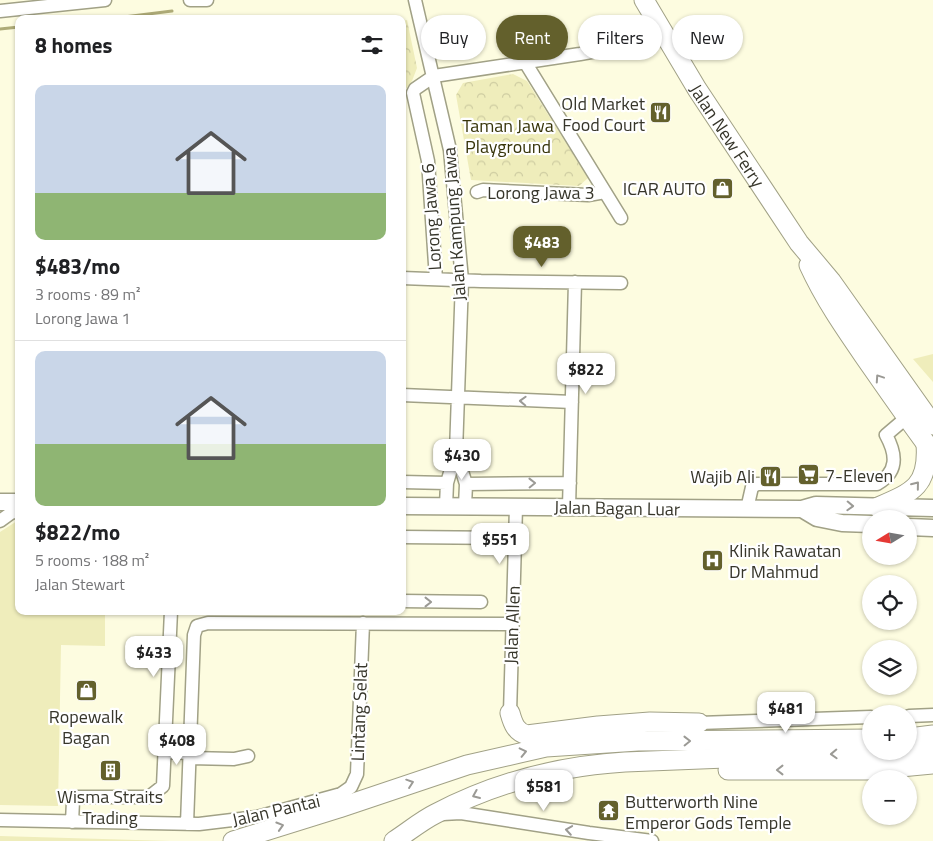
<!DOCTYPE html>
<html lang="en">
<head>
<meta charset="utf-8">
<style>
	body { margin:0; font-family:"Titillium Web",sans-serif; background:#f2f2f2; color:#202124; height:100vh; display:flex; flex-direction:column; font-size:19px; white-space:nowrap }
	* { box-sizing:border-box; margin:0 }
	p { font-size:16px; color:#757577 }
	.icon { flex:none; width:28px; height:28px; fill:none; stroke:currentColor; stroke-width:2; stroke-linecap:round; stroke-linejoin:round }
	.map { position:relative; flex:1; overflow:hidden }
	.drawer { position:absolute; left:15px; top:15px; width:391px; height:600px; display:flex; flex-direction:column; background:#fff; border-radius:10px; box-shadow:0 1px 4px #0004 }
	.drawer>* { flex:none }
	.top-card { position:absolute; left:421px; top:15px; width:436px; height:45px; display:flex; gap:10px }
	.needle { width:32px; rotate:259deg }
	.buttons { position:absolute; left:862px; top:510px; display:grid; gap:10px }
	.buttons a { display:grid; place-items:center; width:55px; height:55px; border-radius:50%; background:#fff; box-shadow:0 1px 4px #0004; font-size:25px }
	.price { position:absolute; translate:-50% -42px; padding:0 11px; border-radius:10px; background:#fff; color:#222; font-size:16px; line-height:32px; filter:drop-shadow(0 1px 2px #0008) }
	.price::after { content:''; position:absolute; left:50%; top:30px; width:15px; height:11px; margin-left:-8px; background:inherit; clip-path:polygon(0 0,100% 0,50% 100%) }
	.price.on { background:#63602c; color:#fff }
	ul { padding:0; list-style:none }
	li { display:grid; align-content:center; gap:10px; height:265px; padding:0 20px }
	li+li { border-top:1px solid #e0e0e0 }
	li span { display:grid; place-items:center; height:155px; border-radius:10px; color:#555 }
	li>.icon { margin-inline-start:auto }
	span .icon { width:90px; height:90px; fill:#fffc; stroke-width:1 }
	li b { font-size:21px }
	h2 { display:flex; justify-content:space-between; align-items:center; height:60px; padding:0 20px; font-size:21px }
	.tag { padding:0 18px; border-radius:22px; background:#fff; box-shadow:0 1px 4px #0004; font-size:18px; line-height:45px }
	.tag.on { background:#63602c; color:#fff }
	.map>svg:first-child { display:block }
	.grass { fill:#efedbb }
	.park { fill:url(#park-crowns) }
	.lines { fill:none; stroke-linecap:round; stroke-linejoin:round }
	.stream { stroke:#aeab77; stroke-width:3 }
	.minor-casing { stroke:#a1a186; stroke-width:15 }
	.major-casing { stroke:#a1a186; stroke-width:19 }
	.highway-casing { stroke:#a1a186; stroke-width:21 }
	.minor { stroke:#fff; stroke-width:12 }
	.major { stroke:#fff; stroke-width:16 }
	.highway { stroke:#fff; stroke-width:19 }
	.oneway { stroke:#9b9a95 }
	.labels { text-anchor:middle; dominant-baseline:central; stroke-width:4.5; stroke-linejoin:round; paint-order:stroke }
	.poi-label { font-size:18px; fill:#37362b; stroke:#fff; text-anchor:end }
	.park-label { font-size:18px; fill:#373409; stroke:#fff }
	.street-label { font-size:18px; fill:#37362b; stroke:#fff }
</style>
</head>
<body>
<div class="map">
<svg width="933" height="841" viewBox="0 0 933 841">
	<defs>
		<pattern id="park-crowns" width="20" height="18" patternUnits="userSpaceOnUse" patternTransform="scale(1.25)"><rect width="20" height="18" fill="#efedbb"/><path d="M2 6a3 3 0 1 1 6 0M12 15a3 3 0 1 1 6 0" fill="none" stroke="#cecca1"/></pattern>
	</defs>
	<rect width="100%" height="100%" fill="#fdfce0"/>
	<path class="grass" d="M933,354V382L913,359Z
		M17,521H19V611H105V646L61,645L58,806L0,805V532Z
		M0,836L171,841H0Z"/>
	<path class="park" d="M407,20L417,68L412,81L405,90H403V21Z
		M513,74L527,81L588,178L579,186L471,180L456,95L463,83Z"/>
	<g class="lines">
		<path class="stream" d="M108,19L172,11
			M0,29L19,27"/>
		<defs>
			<path id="minor" d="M190,0H207
				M415,0L450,150L462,280L456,452L447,483L446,506
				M0,11L105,0
				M525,62L621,218
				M477,192L483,190L588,195L605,192
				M402,278L481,281L621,283
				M436,279L428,161L413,93L415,89L434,76L580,54L602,50L607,46
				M402,395L572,402
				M456,452L466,484L465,506
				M402,482L447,483
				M466,484L570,483
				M569,507L575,282
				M747,509L752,487L757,484H877C898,472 897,455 886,435L906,418
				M0,521L11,513L19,511
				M402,537L515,538
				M402,601L481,602
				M510,713L516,507
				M909,716L933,715
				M699,723L871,717
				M165,752L190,753
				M190,758L234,759L248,756
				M442,814L461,813L589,833L652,841
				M0,820L199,824L257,817L341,794L351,787L357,774L363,623
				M72,822L73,801L77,797H149L163,786L171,611
				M187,824L194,635L197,626L208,623L512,624"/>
			<path id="major" d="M0,502H19
				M402,506L802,509L816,505L933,508
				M802,509L817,518L842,523L871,524
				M909,527L933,528"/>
			<g id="highway">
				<path id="s1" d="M644,0L697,89L799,243L831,281L933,425"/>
				<path d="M809,265C824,298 844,327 864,356C887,389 909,421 933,453"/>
				<path d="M878,507C913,492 929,486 926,444"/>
				<path d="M510,713C513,724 516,732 527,735L598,726L650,722L699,723"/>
				<path d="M909,738L933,735"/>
				<path d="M909,751L933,749"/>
				<path d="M728,770H869L933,764"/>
				<path d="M233,841L339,808L467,765L546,747L638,741L871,739"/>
				<path d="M394,841C408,832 421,821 435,814C494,783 559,766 625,762L903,751"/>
			</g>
		</defs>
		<use href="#minor" class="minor-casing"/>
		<use href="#major" class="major-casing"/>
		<use href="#highway" class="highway-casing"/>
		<use href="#minor" class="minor"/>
		<use href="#major" class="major"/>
		<use href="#highway" class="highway"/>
	</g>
	<defs><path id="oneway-chevron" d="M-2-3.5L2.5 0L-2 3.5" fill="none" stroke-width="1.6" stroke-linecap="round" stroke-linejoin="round" transform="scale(1.25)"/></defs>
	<g class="oneway">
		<use href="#oneway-chevron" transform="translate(879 378) rotate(-124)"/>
		<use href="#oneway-chevron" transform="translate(523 401) rotate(-178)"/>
		<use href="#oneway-chevron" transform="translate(532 483) rotate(-1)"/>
		<use href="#oneway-chevron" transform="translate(916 485) rotate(-51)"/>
		<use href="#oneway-chevron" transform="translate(850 506) rotate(2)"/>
		<use href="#oneway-chevron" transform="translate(428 602)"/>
		<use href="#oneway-chevron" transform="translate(687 741) rotate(-1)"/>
		<use href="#oneway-chevron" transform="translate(523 752) rotate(-13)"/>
		<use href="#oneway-chevron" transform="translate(834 754) rotate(178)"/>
		<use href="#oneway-chevron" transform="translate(780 770) rotate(180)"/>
		<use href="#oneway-chevron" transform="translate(410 783) rotate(-19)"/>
		<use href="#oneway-chevron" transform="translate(476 795) rotate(157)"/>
		<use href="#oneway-chevron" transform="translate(280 826) rotate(-17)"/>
		<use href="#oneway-chevron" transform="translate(569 830) rotate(-171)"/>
	</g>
	<defs>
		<symbol id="restaurant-square" viewBox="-11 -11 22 22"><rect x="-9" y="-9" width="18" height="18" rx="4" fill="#63602c" stroke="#fff"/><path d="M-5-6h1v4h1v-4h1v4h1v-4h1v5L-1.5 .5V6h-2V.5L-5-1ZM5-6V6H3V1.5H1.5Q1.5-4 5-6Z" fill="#fff"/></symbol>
		<symbol id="shop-square" viewBox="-11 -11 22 22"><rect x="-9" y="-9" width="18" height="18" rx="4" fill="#63602c" stroke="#fff"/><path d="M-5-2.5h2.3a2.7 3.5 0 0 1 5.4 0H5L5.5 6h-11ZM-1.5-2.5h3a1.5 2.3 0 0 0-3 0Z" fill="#fff"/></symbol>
		<symbol id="supermarket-square" viewBox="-11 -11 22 22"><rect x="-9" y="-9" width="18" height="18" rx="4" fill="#63602c" stroke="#fff"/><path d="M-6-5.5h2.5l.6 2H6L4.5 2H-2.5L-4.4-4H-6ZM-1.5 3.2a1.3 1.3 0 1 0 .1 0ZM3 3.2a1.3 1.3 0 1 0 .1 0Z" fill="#fff"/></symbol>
		<symbol id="hospital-square" viewBox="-11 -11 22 22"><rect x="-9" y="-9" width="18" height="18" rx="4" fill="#63602c" stroke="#fff"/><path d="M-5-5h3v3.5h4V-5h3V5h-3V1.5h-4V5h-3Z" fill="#fff"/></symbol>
		<symbol id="building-square" viewBox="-11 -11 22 22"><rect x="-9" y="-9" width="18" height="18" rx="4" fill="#63602c" stroke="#fff"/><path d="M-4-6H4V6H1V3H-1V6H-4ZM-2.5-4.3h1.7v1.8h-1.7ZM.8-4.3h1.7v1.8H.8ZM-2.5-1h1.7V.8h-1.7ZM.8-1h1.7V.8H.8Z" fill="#fff"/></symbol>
		<symbol id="temple-square" viewBox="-11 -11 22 22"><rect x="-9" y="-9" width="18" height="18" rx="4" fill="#63602c" stroke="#fff"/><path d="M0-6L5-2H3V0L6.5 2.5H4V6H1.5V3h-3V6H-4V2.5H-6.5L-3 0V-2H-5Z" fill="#fff"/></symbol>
	</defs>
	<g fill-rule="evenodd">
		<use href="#restaurant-square" x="648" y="100" width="25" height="25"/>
		<use href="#shop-square" x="710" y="176" width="25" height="25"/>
		<use href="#supermarket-square" x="796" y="462" width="25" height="25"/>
		<use href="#restaurant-square" x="758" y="464" width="25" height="25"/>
		<use href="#hospital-square" x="700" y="548" width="25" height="25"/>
		<use href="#shop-square" x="74" y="678" width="25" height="25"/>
		<use href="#building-square" x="98" y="758" width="25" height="25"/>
		<use href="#temple-square" x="596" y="798" width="25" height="25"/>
	</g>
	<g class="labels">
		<g class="poi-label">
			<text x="645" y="103">Old Market<tspan x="645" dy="21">Food Court</tspan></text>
			<text x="706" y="188">ICAR AUTO</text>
			<text x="825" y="475" text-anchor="start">7-Eleven</text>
			<text x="755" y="476">Wajib Ali</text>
			<text x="729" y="550" text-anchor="start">Klinik Rawatan<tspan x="729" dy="21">Dr Mahmud</tspan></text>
			<text x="86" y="716" text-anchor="middle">Ropewalk<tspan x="86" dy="21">Bagan</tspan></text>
			<text x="110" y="796" text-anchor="middle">Wisma Straits<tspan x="110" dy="21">Trading</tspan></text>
			<text x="625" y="801" text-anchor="start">Butterworth Nine<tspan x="625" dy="21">Emperor Gods Temple</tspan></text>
		</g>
		<g class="park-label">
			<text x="508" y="125">Taman Jawa<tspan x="508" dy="21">Playground</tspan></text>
		</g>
		<g class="street-label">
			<text stroke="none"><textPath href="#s1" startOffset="159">Jalan New Ferry</textPath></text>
			<text x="541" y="192">Lorong Jawa 3</text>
			<text transform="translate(431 217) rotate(-94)">Lorong Jawa 6</text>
			<text transform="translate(454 224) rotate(-94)">Jalan Kampung Jawa</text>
			<text transform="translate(617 508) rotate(1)">Jalan Bagan Luar</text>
			<text transform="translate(512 625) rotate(-88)">Jalan Allen</text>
			<text transform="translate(359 712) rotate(-88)">Lintang Selat</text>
			<text transform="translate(276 810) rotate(-13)">Jalan Pantai</text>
		</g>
	</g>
</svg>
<div class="buttons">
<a><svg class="needle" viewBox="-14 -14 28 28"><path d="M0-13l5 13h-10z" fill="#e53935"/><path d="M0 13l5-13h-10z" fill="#757577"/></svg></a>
<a><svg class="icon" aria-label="locate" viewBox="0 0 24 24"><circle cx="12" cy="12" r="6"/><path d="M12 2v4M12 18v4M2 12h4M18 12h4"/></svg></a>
<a><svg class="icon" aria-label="layers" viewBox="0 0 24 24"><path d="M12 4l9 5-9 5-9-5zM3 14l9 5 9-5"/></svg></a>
<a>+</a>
<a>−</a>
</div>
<b class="price on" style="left:542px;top:268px">$483</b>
<b class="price" style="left:586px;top:395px">$822</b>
<b class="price" style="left:462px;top:481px">$430</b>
<b class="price" style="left:500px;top:565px">$551</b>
<b class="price" style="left:154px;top:678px">$433</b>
<b class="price" style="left:786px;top:734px">$481</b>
<b class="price" style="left:177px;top:766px">$408</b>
<b class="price" style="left:544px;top:812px">$581</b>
<div class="top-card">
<a class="tag">Buy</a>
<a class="tag on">Rent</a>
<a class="tag">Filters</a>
<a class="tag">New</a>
</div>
<section class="drawer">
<h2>8 homes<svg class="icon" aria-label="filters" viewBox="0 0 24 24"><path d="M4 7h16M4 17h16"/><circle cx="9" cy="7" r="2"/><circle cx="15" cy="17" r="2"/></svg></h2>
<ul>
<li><span style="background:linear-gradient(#c9d6e8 70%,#8fb573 0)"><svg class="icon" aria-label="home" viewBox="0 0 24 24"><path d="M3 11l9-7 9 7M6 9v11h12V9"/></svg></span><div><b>$483/mo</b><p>3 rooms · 89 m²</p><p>Lorong Jawa 1</p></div></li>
<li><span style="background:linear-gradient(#c9d6e8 60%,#8fb573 0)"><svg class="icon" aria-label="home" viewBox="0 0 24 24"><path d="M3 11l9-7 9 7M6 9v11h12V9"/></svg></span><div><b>$822/mo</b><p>5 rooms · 188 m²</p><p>Jalan Stewart</p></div></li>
</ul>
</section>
</div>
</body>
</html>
